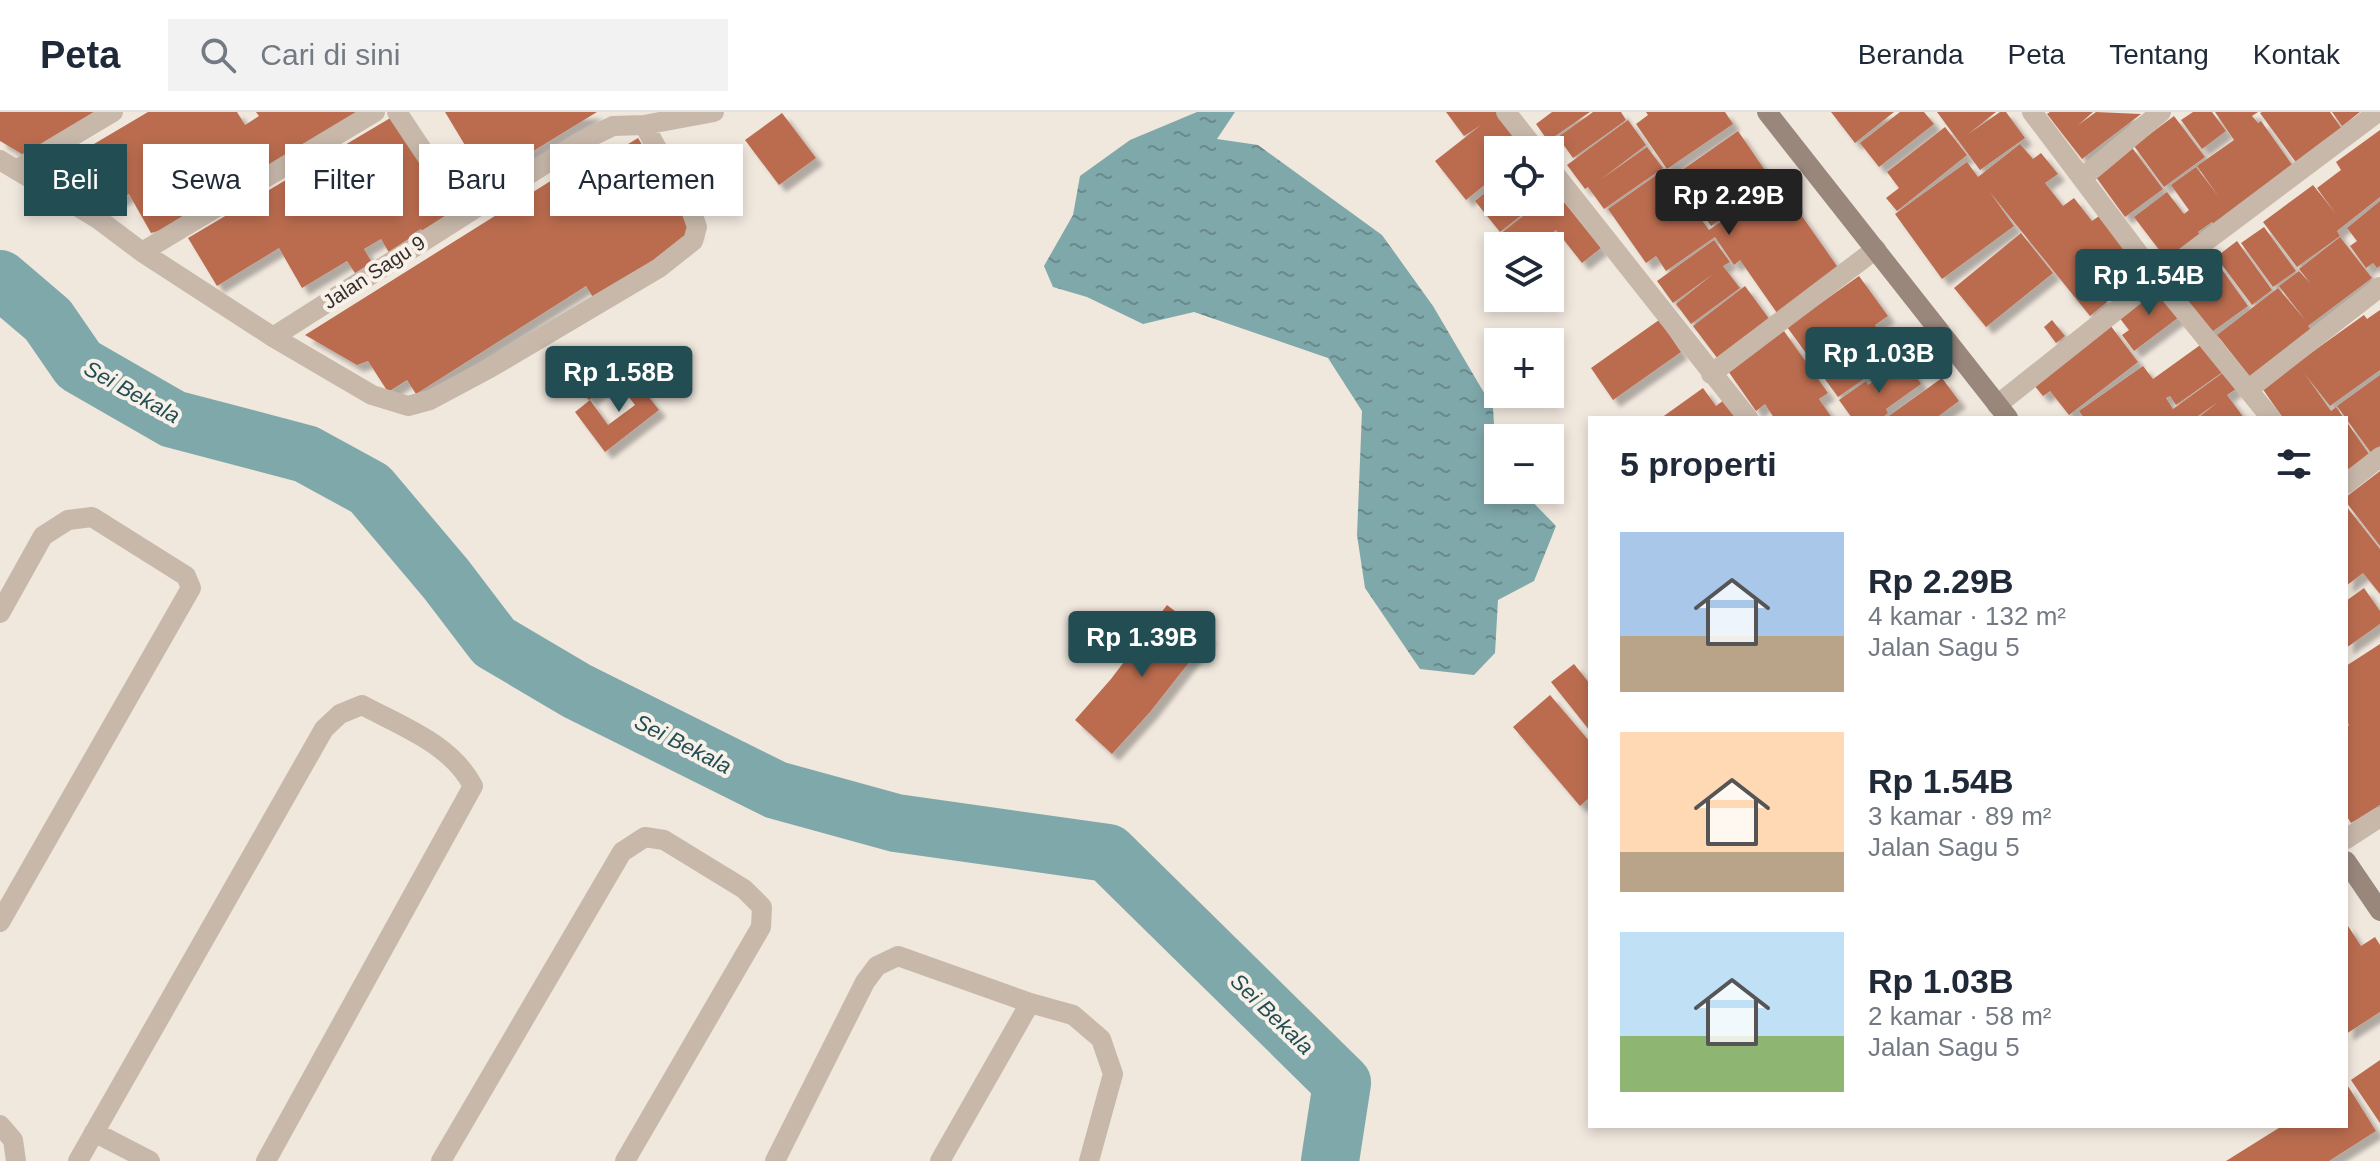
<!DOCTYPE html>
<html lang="id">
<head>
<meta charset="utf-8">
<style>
	body { margin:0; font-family:Arial,sans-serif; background:#f2f2f3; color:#1f2937; height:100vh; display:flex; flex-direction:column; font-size:30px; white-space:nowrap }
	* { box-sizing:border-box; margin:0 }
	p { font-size:26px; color:#747a83 }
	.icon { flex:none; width:44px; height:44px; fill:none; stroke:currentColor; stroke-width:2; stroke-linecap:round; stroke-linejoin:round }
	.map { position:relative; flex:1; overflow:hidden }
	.panel { position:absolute; left:1588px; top:304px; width:760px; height:712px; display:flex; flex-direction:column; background:#fff; border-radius:0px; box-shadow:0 4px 12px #0003 }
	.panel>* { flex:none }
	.top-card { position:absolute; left:24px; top:32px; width:760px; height:72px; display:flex; gap:16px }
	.controls { position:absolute; left:1484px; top:24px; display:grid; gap:16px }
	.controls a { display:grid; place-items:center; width:80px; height:80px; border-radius:0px; background:#fff; box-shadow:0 4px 12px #0003; font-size:40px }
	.price { position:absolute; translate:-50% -68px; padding:0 18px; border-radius:8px; background:#224e53; color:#fff; font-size:26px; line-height:52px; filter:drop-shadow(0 2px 4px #0008) }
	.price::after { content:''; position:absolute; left:50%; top:48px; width:24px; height:18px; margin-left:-12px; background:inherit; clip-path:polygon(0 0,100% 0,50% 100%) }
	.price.current { background:#222; color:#fff }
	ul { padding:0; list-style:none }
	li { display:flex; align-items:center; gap:24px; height:200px; padding:0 32px }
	li span { display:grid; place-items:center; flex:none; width:224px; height:160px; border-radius:0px; color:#555 }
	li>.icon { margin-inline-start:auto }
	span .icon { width:96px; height:96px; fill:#fffc; stroke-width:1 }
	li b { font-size:34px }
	h2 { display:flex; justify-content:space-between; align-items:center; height:96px; padding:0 32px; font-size:34px }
	.chip { padding:0 28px; border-radius:0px; background:#fff; box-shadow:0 4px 12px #0003; font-size:28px; line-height:72px }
	.chip.current { background:#224e53; color:#fff }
	header { display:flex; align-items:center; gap:48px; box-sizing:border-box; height:112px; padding:0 40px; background:#fff; border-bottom:2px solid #e0e1e3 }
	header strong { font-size:38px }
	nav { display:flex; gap:44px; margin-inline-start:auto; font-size:28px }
	.search { width:560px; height:72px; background:#f2f2f3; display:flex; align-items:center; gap:20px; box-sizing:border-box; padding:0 28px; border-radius:0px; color:#747a83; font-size:30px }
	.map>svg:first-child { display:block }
	.water { fill:url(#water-ripples) }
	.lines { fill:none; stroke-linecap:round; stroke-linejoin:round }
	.river { stroke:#7fa8aa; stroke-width:58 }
	.building { fill:#bb6c50; filter:url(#shadow) }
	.street { stroke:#c7b8aa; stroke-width:20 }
	.secondary { stroke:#9a877c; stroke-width:20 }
	.labels { text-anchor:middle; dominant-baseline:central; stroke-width:8; stroke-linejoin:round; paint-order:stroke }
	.street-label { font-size:20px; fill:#352d29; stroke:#f8f1e9 }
	.water-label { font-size:22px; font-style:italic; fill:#224e53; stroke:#f8f1e9 }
</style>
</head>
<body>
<header>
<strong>Peta</strong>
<div class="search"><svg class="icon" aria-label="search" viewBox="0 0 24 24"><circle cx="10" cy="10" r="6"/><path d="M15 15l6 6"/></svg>Cari di sini</div>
<nav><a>Beranda</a><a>Peta</a><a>Tentang</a><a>Kontak</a></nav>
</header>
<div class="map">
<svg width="2380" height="1049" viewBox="0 0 2380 1049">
	<defs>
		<pattern id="water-ripples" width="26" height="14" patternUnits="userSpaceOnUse" patternTransform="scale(2)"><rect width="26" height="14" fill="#7fa8aa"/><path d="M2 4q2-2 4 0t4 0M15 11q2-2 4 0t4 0" fill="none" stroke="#69898a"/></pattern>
		<filter id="shadow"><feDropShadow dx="7" dy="7" stdDeviation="2" flood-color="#0004"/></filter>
	</defs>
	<rect width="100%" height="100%" fill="#f0e7dd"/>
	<path class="water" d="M1197,0H1235L1217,27L1258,33L1382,123L1433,194L1493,296L1498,378H1521L1556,414L1534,469L1498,488L1495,541L1474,563L1420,557L1365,476L1357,423L1362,299L1328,246L1194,200L1143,212L1087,185L1053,175L1044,154L1073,103L1080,64L1130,28Z"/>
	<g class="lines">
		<path class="river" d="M0,167L48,208L79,253L173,307L306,342L370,377L446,467L494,530L577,579L776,678L896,711L1108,741L1342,971L1330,1049"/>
	</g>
	<path class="building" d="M0,0H103L49,32L22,42L0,29Z
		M148,0H237L245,13L259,4L256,0H367L182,112L151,121L129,82L105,96L50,58Z
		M445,0H597L486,68Z
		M1446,0H1499L1529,38H1498V62L1466,88L1435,49L1481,13L1464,24Z
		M1552,0H1590L1548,29L1536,12Z
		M1593,0H1621L1626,8L1573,46L1558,25Z
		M1646,0H1725L1733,12L1667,57L1636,12L1648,3Z
		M1831,0H1894L1855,31Z
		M1900,0H1924L1934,12L1879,55L1860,31Z
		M1937,0H1996L1967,23L2000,0H2006L2025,26L1980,58Z
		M2050,0H2093L2077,14L2096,0L2141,2L2082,47L2047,2Z
		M2193,0H2212L2226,19L2202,37L2181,8Z
		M2215,0H2258L2252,4L2258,11L2261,9L2295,57L2217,117L2212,110L2198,120L2203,126L2170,152L2134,105L2167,80L2184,102L2189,98L2171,73L2196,55L2219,85L2197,54L2234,28Z
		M2262,0H2330L2344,20L2298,53L2260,1Z
		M2332,0H2360L2342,14Z
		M782,1L816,46L779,73L745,28Z
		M397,2L461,101L426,123L421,117L414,121L417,129L391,144L381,127L364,137L374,154L357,164L347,149L302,176L279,136L217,174L188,126Z
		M2174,4L2205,45L2164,75L2134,34Z
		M1628,8L1646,33L1600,68L1647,35L1663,56L1604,97L1588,75L1585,77L1567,53Z
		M1945,15L1967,43L1897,99L1886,86L1899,76L1887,60Z
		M2380,18V85L2337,119L2340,124L2297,155L2263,110L2313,73L2336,102L2317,76L2341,58L2336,50Z
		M1738,19L1773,70L1711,114L1675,63Z
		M638,26L696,120L594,187L586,174L416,282L407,268L388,280L368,249L357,253L305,223L600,38L605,46Z
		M2020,32L2033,47L2041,41L2058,62L2045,71L2063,94L2074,86L2092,109L2099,104L2147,163L2130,177L2118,163L2098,180L2107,190L2090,204L1989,79L2014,114L1942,167L1895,102L1967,50L1978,65Z
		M2130,33L2163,77L2125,105L2093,61Z
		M1665,57L1709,118L1778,70L1839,157L1777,201L1740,148L1734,153L1715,125L1666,159L1656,144L1646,151L1608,97Z
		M1498,70V90H1538L1500,120L1475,89Z
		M1555,79L1601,136L1582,151L1556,118L1536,134H1501L1495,126L1541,90H1550V83Z
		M2380,89V154L2377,156L2373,151L2366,156L2350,134L2357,129L2347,116Z
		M2264,115L2296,159L2273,175L2241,131Z
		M2021,121L2053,161L1986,215L1954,176Z
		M2340,125L2372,166L2308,214L2311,218L2251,266L2217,223L2278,176L2306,209L2279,174L2299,159L2311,172L2299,157Z
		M1714,128L1730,150L1723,154L1740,176L1691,212L1676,192L1713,162L1673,191L1657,169Z
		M2237,129L2272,178L2252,193L2216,145Z
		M2218,152L2248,194L2209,222L2174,173L2197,157L2202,164Z
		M1859,164L1888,204L1875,213L1897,244L1838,285L1787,215Z
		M2160,172L2183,202L2134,239L2122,223L2129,218L2118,204Z
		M1745,174L1770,208L1718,247L1693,214Z
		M2380,198V258L2330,294L2304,261L2331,299L2336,295L2344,306H2283L2262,276L2364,203L2367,207Z
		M1659,208L1681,240L1613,288L1591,256Z
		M2052,208L2065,224L2056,231L2044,215Z
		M2110,213L2138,250L2069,303L2050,279L2043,284L2033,272Z
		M1784,219L1828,281L1819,287L1832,306H1774L1765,292L1756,299L1728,259Z
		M2203,231L2224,259L2176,293L2170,284L2166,286L2173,297L2224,260L2236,277L2227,283L2244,306H2198L2218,290L2195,306H2084L2079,299L2143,254L2153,267Z
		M594,248L612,268L589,288L571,268Z
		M626,256L659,298L605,340L575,300L590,288L608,313L635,293L614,265Z
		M1911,256L1921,272L1886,297L1888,301L1882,306H1852L1839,288L1866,269L1868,273L1890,257L1897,266Z
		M2380,263V334L2371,341L2337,294Z
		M1942,266L1959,289L1936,306H1886Z
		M1703,276L1716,294L1724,288L1735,303L1731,306H1661Z
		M2346,309L2369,342L2346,359Z
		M2380,359V434L2346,390V385Z
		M2346,394L2380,437V482L2363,461L2346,474Z
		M2364,476L2380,499V512L2346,536V489Z
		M1167,493L1209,525L1150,600L1112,642L1075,608L1111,567Z
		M2380,532V693L2351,711L2346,703V615L2349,613L2346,609V554Z
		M1574,552L1590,572V619L1551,570Z
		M1550,583L1590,630V685L1580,694L1513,615Z
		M2346,811L2361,834L2375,825L2380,833V900L2346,922Z
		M2380,948V1011L2351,968Z
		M2346,971L2376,1019L2329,1049H2226L2282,1014H2346Z"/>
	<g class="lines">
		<path class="street" d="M397,0L465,102
			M1506,0L1536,38
			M2032,0L2157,166L2271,306
			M0,48L98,107L142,140L273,225L372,283L408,294L430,288L490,256L659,156L693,129L697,115L691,98L644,13
			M1550,56L1748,306
			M16,58L113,0
			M2082,66L2161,0
			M142,140L375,0
			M273,225L578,31L613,14L644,13L714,0
			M1711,262L1876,137
			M2249,277L2380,175
			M1997,293L2157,166L2378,0
			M2346,372L2380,345
			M0,501L43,424L68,408L92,405L186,464L191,476L0,810
			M2346,727L2380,705
			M0,1013L13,1028L16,1049
			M94,1020L150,1049
			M78,1049L324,617L340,602L362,593C403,615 451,632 473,674L266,1049
			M441,1049L622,740L645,725L664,728L744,777L762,795L761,815L625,1049
			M775,1049L865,870L877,854L898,844L1030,891
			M940,1049L1030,891L1073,903L1101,927L1113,962L1089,1049"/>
		<path class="secondary" d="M1767,0L2008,306
			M2346,749L2380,799"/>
	</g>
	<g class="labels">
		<g class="street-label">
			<text transform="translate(374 160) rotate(-33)">Jalan Sagu 9</text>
		</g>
		<g class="water-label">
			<text transform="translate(132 280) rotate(29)">Sei Bekala</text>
			<text transform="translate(683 632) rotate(27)">Sei Bekala</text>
			<text transform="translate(1272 902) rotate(44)">Sei Bekala</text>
		</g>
	</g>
</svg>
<div class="controls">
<a><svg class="icon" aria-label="locate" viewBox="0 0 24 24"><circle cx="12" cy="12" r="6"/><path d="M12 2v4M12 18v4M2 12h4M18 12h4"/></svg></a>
<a><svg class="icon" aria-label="layers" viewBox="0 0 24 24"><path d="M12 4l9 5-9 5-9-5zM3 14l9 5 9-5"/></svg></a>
<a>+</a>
<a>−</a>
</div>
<b class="price current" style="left:1729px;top:125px">Rp 2.29B</b>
<b class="price" style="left:2149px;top:205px">Rp 1.54B</b>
<b class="price" style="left:1879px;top:283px">Rp 1.03B</b>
<b class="price" style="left:619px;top:302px">Rp 1.58B</b>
<b class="price" style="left:1142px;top:567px">Rp 1.39B</b>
<div class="top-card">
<a class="chip current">Beli</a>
<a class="chip">Sewa</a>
<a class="chip">Filter</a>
<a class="chip">Baru</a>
<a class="chip">Apartemen</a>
</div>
<section class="panel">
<h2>5 properti<svg class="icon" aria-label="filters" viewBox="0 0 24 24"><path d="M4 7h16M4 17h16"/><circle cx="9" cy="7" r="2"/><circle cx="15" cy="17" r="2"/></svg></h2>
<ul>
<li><span style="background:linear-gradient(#a9c7e8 65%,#b9a48a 0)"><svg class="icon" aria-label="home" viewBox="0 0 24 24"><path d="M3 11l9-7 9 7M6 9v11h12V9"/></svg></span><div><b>Rp 2.29B</b><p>4 kamar · 132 m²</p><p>Jalan Sagu 5</p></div></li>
<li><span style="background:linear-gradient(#ffd9b3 75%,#b9a48a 0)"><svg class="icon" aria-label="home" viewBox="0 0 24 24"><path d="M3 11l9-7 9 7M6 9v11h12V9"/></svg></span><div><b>Rp 1.54B</b><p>3 kamar · 89 m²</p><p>Jalan Sagu 5</p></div></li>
<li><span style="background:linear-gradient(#bfe0f5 65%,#8fb573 0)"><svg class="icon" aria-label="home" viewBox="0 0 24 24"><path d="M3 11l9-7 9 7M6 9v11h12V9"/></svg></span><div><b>Rp 1.03B</b><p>2 kamar · 58 m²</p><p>Jalan Sagu 5</p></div></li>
</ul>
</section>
</div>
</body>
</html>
